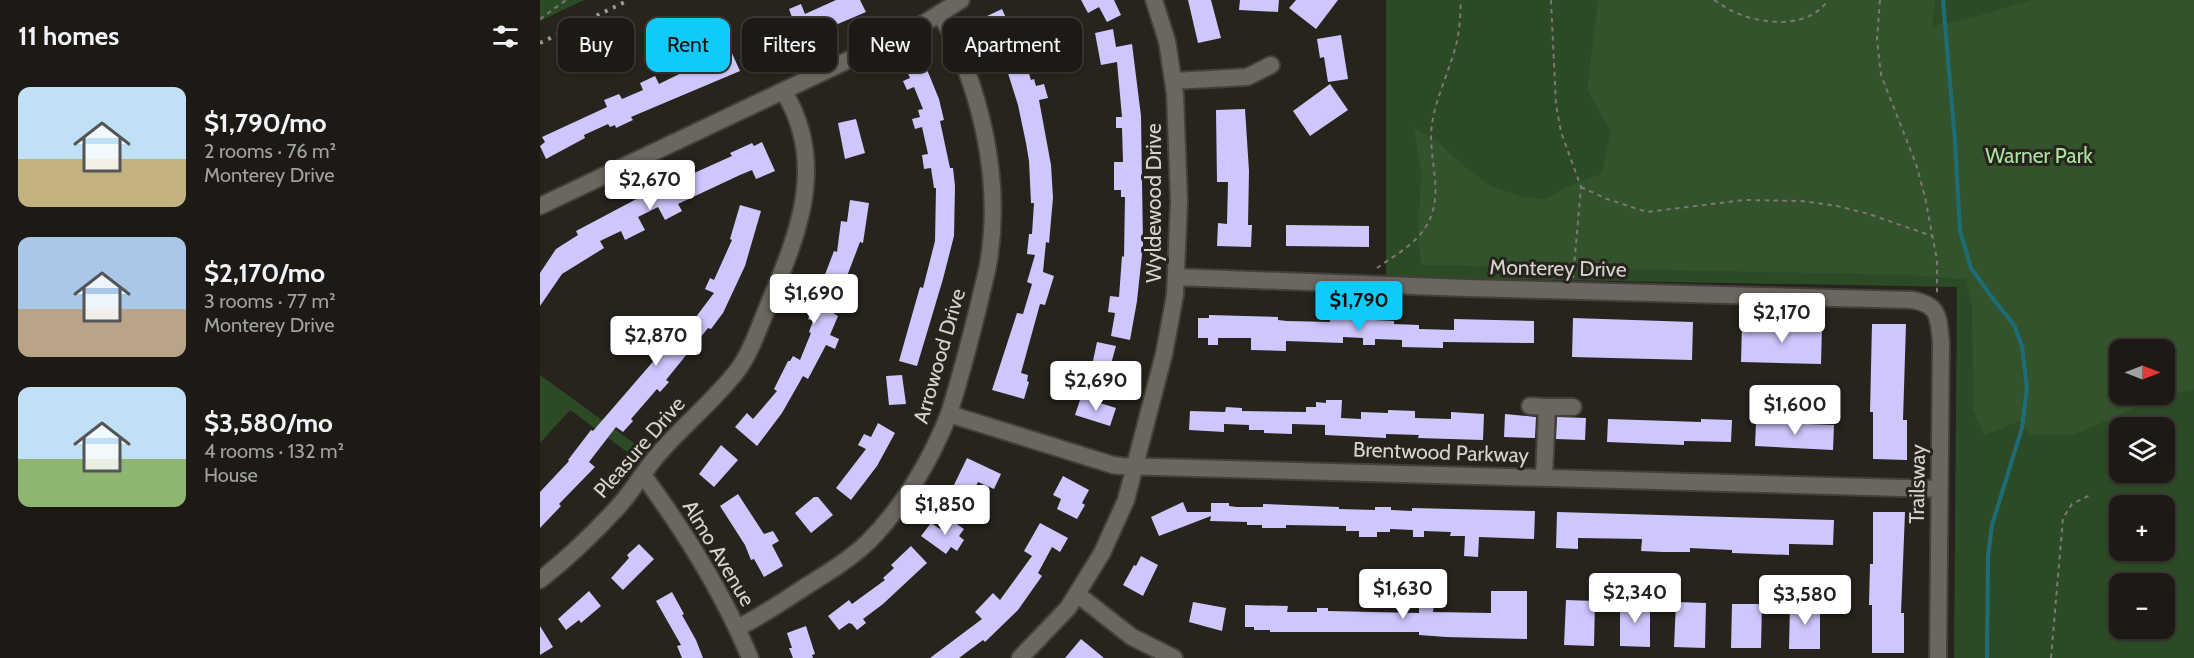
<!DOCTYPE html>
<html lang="en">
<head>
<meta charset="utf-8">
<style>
	body { margin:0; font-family:Cabin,sans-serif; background:#2a2723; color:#f1f3f6; height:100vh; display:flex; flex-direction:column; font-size:22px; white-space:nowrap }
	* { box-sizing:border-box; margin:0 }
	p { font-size:20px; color:#a0a1a1 }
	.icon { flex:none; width:33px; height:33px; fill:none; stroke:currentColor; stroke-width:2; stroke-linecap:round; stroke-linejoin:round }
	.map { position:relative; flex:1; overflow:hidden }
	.panel { display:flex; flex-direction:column; background:#1d1a16; width:540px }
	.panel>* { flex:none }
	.hud { position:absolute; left:18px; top:18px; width:570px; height:54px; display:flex; gap:12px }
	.needle { width:39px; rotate:90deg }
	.controls { position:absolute; left:1569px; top:339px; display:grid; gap:12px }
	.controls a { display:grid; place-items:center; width:66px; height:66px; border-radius:12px; background:#1d1a16; box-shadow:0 2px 4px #0004,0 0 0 2px #3b3835; font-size:30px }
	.price { position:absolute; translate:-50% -51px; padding:0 14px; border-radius:6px; background:#fff; color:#222; font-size:20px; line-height:39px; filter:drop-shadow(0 2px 3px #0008) }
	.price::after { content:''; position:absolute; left:50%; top:36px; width:18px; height:14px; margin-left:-9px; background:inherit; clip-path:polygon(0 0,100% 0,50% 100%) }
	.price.current { background:#0fcafa; color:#111 }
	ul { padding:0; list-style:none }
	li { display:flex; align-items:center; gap:18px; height:150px; padding:0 18px }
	li span { display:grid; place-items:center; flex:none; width:168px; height:120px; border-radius:12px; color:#555 }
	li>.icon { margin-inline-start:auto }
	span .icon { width:72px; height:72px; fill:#fffc; stroke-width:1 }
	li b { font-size:26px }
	h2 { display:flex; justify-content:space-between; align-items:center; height:72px; padding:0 18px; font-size:26px }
	.pill { padding:0 21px; border-radius:12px; background:#1d1a16; box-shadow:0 2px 4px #0004,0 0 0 2px #3b3835; font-size:21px; line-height:54px }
	.pill.current { background:#0fcafa; color:#111 }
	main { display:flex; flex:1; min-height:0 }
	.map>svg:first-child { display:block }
	.green { fill:#2d4a27; fill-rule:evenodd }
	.forest { fill:#32532b; fill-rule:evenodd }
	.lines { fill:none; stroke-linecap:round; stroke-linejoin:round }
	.stream { stroke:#1e6d76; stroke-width:4 }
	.building { fill:#cec7fd }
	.minor-casing { stroke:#43403b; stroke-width:20 }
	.path { stroke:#7c7873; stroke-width:2; stroke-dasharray:4.5 4.5; stroke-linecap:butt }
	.minor { stroke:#6b665f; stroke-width:16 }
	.rail { stroke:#9c9894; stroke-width:4; stroke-dasharray:3 6; stroke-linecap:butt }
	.labels { text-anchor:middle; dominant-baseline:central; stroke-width:6; stroke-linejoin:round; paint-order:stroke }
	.park-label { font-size:21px; fill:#ace2a0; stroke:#27231d }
	.street-label { font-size:21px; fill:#d6d3cf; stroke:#27231d }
</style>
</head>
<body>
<main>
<section class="panel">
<h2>11 homes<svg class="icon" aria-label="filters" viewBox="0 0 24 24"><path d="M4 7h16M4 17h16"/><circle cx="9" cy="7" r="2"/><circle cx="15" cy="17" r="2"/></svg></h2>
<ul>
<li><span style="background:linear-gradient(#bfe0f5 60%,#c2b280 0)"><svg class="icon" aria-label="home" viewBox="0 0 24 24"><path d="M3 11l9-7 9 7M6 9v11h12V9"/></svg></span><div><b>$1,790/mo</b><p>2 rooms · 76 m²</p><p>Monterey Drive</p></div></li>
<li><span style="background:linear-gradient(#a9c7e8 60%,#b9a48a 0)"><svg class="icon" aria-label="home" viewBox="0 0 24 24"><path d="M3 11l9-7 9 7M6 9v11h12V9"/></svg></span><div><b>$2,170/mo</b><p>3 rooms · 77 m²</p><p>Monterey Drive</p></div></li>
<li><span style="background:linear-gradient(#bfe0f5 60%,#8fb573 0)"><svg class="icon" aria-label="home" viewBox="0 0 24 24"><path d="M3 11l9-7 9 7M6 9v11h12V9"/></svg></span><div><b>$3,580/mo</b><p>4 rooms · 132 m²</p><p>House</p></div></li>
</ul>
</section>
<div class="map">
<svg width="1654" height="658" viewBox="0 0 1654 658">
	<rect width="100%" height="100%" fill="#27231d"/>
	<path class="green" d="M0,0H44L0,21Z
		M846,0H1654V658H1414L1417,287L846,277ZM1580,350H1624V394H1580ZM1580,428H1624V472H1580ZM1580,506H1624V550H1580ZM1580,584H1624V628H1580Z
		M0,375L109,454L101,462L30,410L0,443Z"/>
	<path class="forest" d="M1058,0H1395L1392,26L1431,18L1491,0H1654V389L1617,399L1533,435H1490L1480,421L1444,435L1433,410L1432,305L1425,279L1368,275L881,265L878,238L881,173L874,127L900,144L924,166L949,185L982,197L1006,199L1027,187L1061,174L1071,133L1047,89ZM1580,350H1624V394H1580Z"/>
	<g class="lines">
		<path class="stream" d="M1403,0L1415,141L1420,231L1431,268L1454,300L1474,325L1482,346L1487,388L1482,428L1452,525L1448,556L1447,658"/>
	</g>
	<path class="building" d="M296,0H320L326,12L246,46L238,27L253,20L249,9L261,4L265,14Z
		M541,0H574L581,15L567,22L559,7L548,13Z
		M648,0H671L681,38L658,43Z
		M700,0H739L738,12L699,10Z
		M756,0H798L776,29L749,8Z
		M462,9L485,61L491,80L494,79L496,86L504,84L508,98L499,100L511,165L513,198L509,243L506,242L503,272L514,276L505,305L500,304L481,373L488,375L487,381L489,382L484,399L452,390L477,313L483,314L492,284L487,282L495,255L487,254L489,234H492L494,203H491L489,161L486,143L478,105L466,67L469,66L460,45L457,46L445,17Z
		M573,29L576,47L592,44L601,116L603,245L597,301L590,340L571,336L575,313L568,312L570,296L579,297L582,256L584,257L585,197H581V190H574V162H583L582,128H576V117H582L577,62L561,65L555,33Z
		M801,35L808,79L788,82L784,57L780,58L777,39Z
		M190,49L200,71L91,117L93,120L76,128L75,125L70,127L68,124L44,135L45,138L6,159L0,146L5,142L2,137L67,107L64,100L79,94L82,99L103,90L100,83L115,76L119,84Z
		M381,55L399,99L404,120L400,121L410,168H413L415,186L414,236L403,279L377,366L359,361L380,287L383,288L395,241L396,188H394L391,168L384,169L382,155L388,154L382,127L375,129L372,119L380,117L378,110L383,109L374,87L367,90L363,81L370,78L363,62Z
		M790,84L808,110L770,136L753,111Z
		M705,109L709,171L708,225H712L711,247L677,246L678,223L687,224L688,182H677L676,110Z
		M316,119L325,153L305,159L298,123Z
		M222,142L235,171L216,179L212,170L200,175L138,204L142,211L125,220L118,207L98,217L105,230L85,240L81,231L60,241L64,248L22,274L0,306V273L16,249L38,235L36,231L121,186L124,191L144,181L143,178L192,156L190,153L212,143L214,146Z
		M310,200L329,203L323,243L320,242L293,313L298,316L290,335L299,339L295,349L286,345L268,379L263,376L242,413L217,446L195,427L207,413L213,419L237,391L234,389L248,361H250L253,356L260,360L271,333L269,332L273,321L268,319L294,251L297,252L301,221L307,222Z
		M200,205L221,211L205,266L183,313L171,329L168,328L126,380L129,382L120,392L117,389L91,419L93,421L83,432L76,427L49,462L55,467L19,504L21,506L0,528V492L29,461L28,460L51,430L53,431L130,342L134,346L174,293L165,289L170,278L174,280L192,240L190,239Z
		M746,225L829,226V247L746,246Z
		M669,315L738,317V320L747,321L790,322V320L814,319L854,321V324L879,325V329L914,330V319L994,321V343L903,342V348L862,347V340L835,339V345H823V338L803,337V343L746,341V351L711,350V338H678V345H668V338H658V318H669Z
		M1033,318L1153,322L1152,360L1032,357Z
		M1202,324L1282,326L1281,364L1201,362Z
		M1332,324H1366L1363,420H1367V460L1333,459V412H1330Z
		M557,342L576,346L571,364L583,367L579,383L550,375Z
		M362,375L366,404L349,405L346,376Z
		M541,397L576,408L570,426L535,415Z
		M786,400H802L801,418L821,419V412L848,413V410L875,411V418L911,419V412L944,414L943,440L878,438L879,435L846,434V438L785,435V425L752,424V434L724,433V430H709V425L684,424V432L649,430L650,411L685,412L686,407L702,408V411L766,412V407H776V402L786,403Z
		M965,414L996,417L995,438L964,437Z
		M1017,417L1046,418L1045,440L1016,439Z
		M1068,419L1161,422V419L1192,420L1191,442L1144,441V445L1067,442Z
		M1216,422L1294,425L1293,450L1215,446Z
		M338,423L355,433L337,466L311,500L296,488L326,449L318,445L324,434L331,437Z
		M181,445L198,460L174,487L159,474Z
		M427,458L461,474L454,489L438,482L430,498L412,489Z
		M523,476L549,490L542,503L545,505L537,519L517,509L521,499L513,495Z
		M198,494L224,534L233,531L239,541L232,545L243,566L224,577L214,559L211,560L205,545L180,506Z
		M274,497H278L293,515L271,533L255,513Z
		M643,502L647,512H671V503H689V506L697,507H723V504L799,507V509L835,510V507H851V510L872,511V508L995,511L994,539L939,537L938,557L924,556L925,536H910L911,532L884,531V537H873V530L850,529V532H837V537H819V531H806V526L746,525V528H722V525H707V522L670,521L671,516L619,536L611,517Z
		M1017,512L1294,520L1293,545L1249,544V555L1192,553V550L1150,548V552H1123L1101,551L1102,539L1038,538V549L1016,548Z
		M1333,512H1365L1361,613H1364V653H1332V605H1329L1330,564H1333Z
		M408,518L424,529L419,536L424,540L417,551L411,547L406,554L381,536L391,523L400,529Z
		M500,523L528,538L520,552L512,547L498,573L502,576L478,610L445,642L443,640L419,658H390L442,619L435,612L453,593L460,600L492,556L484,551Z
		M99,544L114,559L83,590L71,578L89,558L87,555Z
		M371,546L387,563L343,604L323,619L326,623L317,630L312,624L309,623L299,630L288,616L309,600L312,604L345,580L343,578L354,568L351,565Z
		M601,556L618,565L603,596L583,585L594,565L596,566Z
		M49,591L61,606L41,623L39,620L26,630L18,619Z
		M951,591H987V639L906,637L879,635V632H730V630H714V627H705V605L748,606L747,612H777V608H788V611L879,613V605H894L893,612L951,613Z
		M132,592L144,614L142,615L156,640L163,658H142L137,646L141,645L116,601Z
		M1026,600L1055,601L1054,646L1024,645Z
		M1080,601L1110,602V647L1080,646Z
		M653,602L686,608L682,631L649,622Z
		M1136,602L1166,603L1165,648L1134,647Z
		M1250,603H1280V649H1249Z
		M1192,604H1222L1221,648H1191Z
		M0,626L13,647L0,655Z
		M266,626L275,654L272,655L273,658H253L249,648H252L247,633Z
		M541,639L564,658H525Z"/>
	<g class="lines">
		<defs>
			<path id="minor" d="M633,81L707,77L731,65
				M0,206L378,27L421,0
				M636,277L926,288L1372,300C1400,305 1398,317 1401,342L1398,658
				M990,406L1007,407
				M409,414L573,465L581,466L1399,489
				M103,475C145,532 183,592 210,658
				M1004,477L1007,407H1033
				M0,580C28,558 53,534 77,508C91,493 102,474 116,457C141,427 173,402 197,371C212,351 220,324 230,301C259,232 287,163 244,92
				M537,594L592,637L634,658
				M197,628C222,616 245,600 268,585C289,572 310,559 328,542C363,507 391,460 409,414C420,378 430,341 439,304C442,289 447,274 449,259C462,177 440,85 400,13
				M480,658L528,608L562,553L586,500L624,354L635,295L639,201L635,94L627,41L614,0"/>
		</defs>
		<use href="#minor" class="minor-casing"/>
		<path class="path" d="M1011,0L1016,105L1021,132L1041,187L1033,278
			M1174,0C1181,4 1187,9 1194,12C1223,25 1269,29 1288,0
			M1340,0L1337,39L1341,75L1376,164L1385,197L1397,260V293
			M0,19L26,0
			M1041,187L1067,199L1107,212L1204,200L1262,201L1297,206L1329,214L1392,236
			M837,268C855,255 877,244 888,223C905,190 887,158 892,124C896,97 909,72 916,45C920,30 920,15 921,0
			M1511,658L1523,518L1532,504L1552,494"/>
		<use href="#minor" class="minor"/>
		<path class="rail" d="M0,43L89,0"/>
	</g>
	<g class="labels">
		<g class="park-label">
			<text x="1499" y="155">Warner Park</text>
		</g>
		<g class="street-label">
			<text transform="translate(613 203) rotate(-90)">Wyldewood Drive</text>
			<text transform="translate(1018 268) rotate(1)">Monterey Drive</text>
			<text transform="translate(399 356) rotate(-74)">Arrowood Drive</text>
			<text transform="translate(99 447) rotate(-49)">Pleasure Drive</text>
			<text transform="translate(901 452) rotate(2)">Brentwood Parkway</text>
			<text transform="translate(1377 484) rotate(-89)">Trailsway</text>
			<text transform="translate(179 553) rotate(59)">Almo Avenue</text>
		</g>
	</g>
</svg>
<div class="controls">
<a><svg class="needle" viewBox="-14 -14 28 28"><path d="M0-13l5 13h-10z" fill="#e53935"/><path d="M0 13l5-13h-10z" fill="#a0a1a1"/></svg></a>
<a><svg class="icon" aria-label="layers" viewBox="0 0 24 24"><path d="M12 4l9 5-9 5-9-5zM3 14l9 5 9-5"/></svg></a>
<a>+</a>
<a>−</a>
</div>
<b class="price" style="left:110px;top:211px">$2,670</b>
<b class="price" style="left:274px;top:325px">$1,690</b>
<b class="price current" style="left:819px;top:332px">$1,790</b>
<b class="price" style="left:1242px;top:344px">$2,170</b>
<b class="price" style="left:116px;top:367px">$2,870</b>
<b class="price" style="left:556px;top:412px">$2,690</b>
<b class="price" style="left:1255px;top:436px">$1,600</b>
<b class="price" style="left:405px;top:536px">$1,850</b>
<b class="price" style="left:863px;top:620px">$1,630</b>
<b class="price" style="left:1095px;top:624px">$2,340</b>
<b class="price" style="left:1265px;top:626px">$3,580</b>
<div class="hud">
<a class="pill">Buy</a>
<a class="pill current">Rent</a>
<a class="pill">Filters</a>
<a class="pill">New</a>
<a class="pill">Apartment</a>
</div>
</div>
</main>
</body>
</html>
